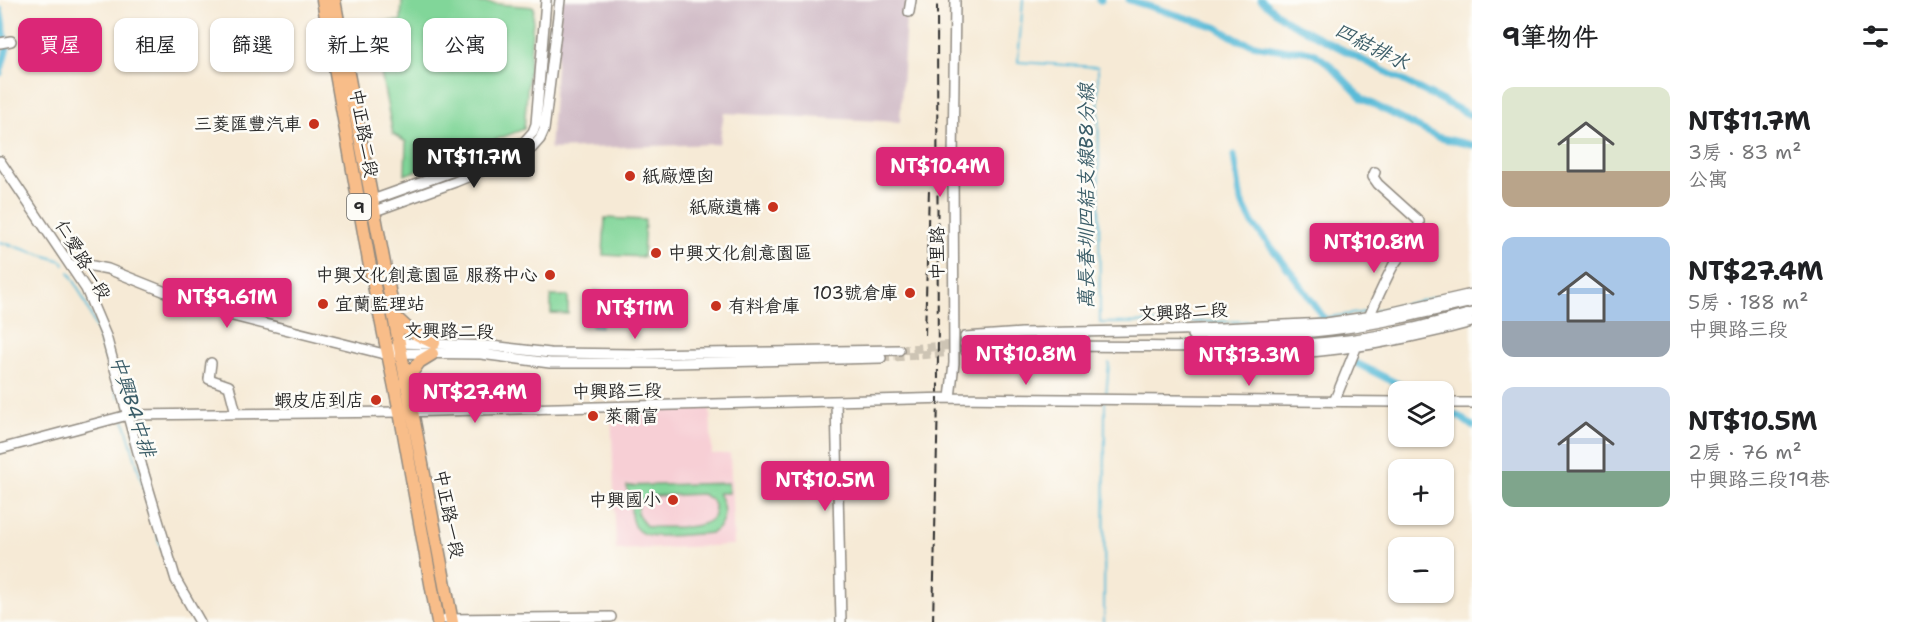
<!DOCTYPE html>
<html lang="zh-TW">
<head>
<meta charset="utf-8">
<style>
	body { margin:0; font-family:"Shantell Sans","LXGW WenKai TC",sans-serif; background:#f2f2f2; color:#202124; height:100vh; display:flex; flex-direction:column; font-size:22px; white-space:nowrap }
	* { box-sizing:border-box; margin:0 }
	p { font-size:20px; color:#757577 }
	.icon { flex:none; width:33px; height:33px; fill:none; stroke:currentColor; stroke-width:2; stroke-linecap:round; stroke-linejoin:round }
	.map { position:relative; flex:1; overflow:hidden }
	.side { display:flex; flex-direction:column; background:#fff; width:450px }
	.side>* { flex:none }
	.top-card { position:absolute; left:18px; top:18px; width:570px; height:54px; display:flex; gap:12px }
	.buttons { position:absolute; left:1388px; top:381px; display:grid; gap:12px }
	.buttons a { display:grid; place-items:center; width:66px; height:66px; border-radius:12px; background:#fff; box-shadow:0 2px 4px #0004; font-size:30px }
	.price { position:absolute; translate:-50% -51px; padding:0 14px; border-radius:6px; background:#db2777; color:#fff; font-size:20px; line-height:39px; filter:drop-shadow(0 2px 3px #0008) }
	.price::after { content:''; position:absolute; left:50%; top:36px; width:18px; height:14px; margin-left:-9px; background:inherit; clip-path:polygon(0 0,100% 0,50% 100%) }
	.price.selected { background:#222; color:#fff }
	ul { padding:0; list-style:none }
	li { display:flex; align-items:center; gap:18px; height:150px; padding:0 30px }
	li span { display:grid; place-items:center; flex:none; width:168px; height:120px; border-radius:12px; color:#555 }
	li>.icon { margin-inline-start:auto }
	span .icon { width:72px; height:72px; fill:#fffc; stroke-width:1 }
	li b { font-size:26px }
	h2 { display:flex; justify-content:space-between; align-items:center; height:72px; padding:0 30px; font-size:26px }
	.pill { padding:0 21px; border-radius:12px; background:#fff; box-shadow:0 2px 4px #0004; font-size:21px; line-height:54px }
	.pill.selected { background:#db2777; color:#fff }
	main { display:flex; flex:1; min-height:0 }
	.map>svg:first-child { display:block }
	.built { fill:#f7cfd5 }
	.industrial { fill:#d2bdc8 }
	.green { fill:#81d699; stroke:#568062; stroke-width:1.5; fill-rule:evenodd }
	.water { fill:#5abbd8; stroke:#427382; stroke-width:1.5 }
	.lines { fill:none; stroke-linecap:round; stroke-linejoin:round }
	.stream { stroke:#5abbd8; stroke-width:2 }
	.canal { stroke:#5abbd8; stroke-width:7 }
	.minor-tunnel { stroke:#cdc4b4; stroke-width:9; stroke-dasharray:9 4.5; stroke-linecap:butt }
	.minor-casing { stroke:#908a80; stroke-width:12 }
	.major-casing { stroke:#908a80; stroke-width:15 }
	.minor { stroke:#fff; stroke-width:9 }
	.major { stroke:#f8bd89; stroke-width:12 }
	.rail { stroke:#2b2b2b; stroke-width:2; stroke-dasharray:9 4.5; stroke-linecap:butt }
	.poi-dot { fill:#c8321e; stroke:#fdfcf7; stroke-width:2 }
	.labels { text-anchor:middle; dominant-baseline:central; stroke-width:5; stroke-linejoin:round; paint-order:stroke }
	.shield { fill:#fdfcf7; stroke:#6a6a68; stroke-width:1.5 }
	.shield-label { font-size:16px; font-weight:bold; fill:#2b2b2b }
	.poi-label { font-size:18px; fill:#2b2b2b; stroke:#fdfcf7; text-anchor:end }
	.street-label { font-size:18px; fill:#2b2b2b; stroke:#fdfcf7 }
	.water-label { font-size:20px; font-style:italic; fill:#3b5d68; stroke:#fdfcf7 }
</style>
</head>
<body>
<main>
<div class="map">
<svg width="1472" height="622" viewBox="0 0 1472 622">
	<rect width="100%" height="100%" fill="#fdfcf7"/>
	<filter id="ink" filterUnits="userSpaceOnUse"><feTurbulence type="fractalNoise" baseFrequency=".0167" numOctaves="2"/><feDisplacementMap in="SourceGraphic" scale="12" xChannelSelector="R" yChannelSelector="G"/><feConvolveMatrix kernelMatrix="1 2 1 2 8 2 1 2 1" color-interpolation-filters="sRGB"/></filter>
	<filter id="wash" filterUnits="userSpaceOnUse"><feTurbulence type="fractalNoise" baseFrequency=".008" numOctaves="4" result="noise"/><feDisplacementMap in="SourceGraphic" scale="24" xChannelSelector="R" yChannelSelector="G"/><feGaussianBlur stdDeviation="1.35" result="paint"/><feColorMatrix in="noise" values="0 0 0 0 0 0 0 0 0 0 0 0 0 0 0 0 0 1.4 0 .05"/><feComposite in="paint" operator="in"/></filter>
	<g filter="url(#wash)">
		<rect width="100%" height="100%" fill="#f6ead6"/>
		<path class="built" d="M710,406L712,454H730L734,545L616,550L611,409Z"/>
		<path class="industrial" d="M561,0H907L900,122L724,113L719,144L550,149Z"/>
		<path class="green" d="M402,0H450L534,7L524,129L405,175L406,142L393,134L371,22L401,21Z
			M605,218L645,220L643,257L603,255Z
			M551,296H568V314L551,313Z
			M728,483L729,493H718C726,507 727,524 712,533C695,534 663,538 649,535C629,532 628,510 635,496H628L627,486ZM702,494L711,499C731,533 669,527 651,527L645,525L637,513L639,503L649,496Z"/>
		<path class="water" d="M594,291L602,292L601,327L592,326Z"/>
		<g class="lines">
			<path class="stream" d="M1023,0L1018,62L1098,67L1100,323L1277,321
				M0,242L62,261L64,265
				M69,272C93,311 105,354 118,397
				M1375,311L1446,295
				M1304,320L1367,312
				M1106,396L1109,363
				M124,420L162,550
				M184,602L195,622
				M1104,622L1105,401"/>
			<path class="canal" d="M1099,0H1101
				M1129,0L1216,27L1238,40L1259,46L1283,50H1301L1314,53L1329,64L1363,99L1437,137L1472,145
				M1261,0L1287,21L1472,116
				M0,10L7,48L0,73
				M1234,156L1241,201L1253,224L1294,276L1323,317
				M1354,362L1404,387
				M1443,411L1460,417L1472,426"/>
		</g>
	</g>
	<g filter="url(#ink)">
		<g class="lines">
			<path class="minor-tunnel" d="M899,350L965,344
				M881,358L966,351"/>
			<defs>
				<path id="minor" d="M909,12L911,0
					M0,43L11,41
					M0,161L86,289L106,336L142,467L176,580L200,622
					M367,202L451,172L524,142L533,132L536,124L546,0
					M361,216L455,182L516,157L532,148L540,139L544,130L560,0
					M71,266L82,264L108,269L213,311L388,355L400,353L481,354L550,363H674L881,358
					M1368,319C1376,301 1384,283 1393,266C1401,252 1420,239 1419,221L1378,184L1373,177L1375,172
					M1192,335C1238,334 1285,336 1331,330C1379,324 1425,313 1472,302
					M965,337L1022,333L1179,330L1326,323L1380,315L1472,294
					M965,344L984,342
					M396,347L399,343L491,346L550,353L635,354L899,350
					M966,351C1093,339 1221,355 1348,340C1390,335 1431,324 1472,313
					M1207,351C1287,362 1394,344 1472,322
					M211,363L209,379L229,386L236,413
					M950,398L954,363L953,161L955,0
					M836,402L841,622
					M1334,402L1358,343
					M1443,403H1472
					M0,449L128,415L400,412L950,398L1398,402
					M446,619L611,617"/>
				<path id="major" d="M323,0L369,261L400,412L438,622
					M334,0L452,622
					M394,316L410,331L434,343
					M405,382L419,362L432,354"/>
			</defs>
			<use href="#minor" class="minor-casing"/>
			<use href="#major" class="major-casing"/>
			<use href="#minor" class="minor"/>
			<use href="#major" class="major"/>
			<path class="rail" d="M925,335L929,188
				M933,622L938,398L937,0"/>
		</g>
	</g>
	<g class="poi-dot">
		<circle cx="314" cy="124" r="6"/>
		<circle cx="630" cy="176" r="6"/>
		<circle cx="773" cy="207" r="6"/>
		<circle cx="656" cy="253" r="6"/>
		<circle cx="550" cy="275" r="6"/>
		<circle cx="910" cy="293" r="6"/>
		<circle cx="323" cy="304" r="6"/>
		<circle cx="716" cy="306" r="6"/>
		<circle cx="376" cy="400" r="6"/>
		<circle cx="593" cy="416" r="6"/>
		<circle cx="673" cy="500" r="6"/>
	</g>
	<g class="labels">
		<rect class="shield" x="347" y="194" width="24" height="26" rx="4.5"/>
		<g class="shield-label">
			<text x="359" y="207">9</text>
		</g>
		<g class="poi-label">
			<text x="302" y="124">三菱匯豐汽車</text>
			<text x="642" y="176" text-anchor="start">紙廠煙囪</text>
			<text x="761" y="207">紙廠遺構</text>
			<text x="668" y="253" text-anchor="start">中興文化創意園區</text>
			<text x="538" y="275">中興文化創意園區 服務中心</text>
			<text x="898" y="293">103號倉庫</text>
			<text x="335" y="304" text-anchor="start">宜蘭監理站</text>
			<text x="728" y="306" text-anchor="start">有料倉庫</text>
			<text x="364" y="400">蝦皮店到店</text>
			<text x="605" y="416" text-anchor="start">萊爾富</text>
			<text x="661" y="500">中興國小</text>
		</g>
		<g class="street-label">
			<text transform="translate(364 133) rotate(80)">中正路二段</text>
			<text transform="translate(937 253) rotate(-90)">中里路</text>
			<text transform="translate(83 260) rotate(59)">仁愛路一段</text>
			<text transform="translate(1183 312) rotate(-3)">文興路二段</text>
			<text transform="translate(449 331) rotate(1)">文興路二段</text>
			<text transform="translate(617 391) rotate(-1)">中興路三段</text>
			<text transform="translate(449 514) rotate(79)">中正路一段</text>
		</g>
		<g class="water-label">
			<text transform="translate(1372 46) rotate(27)">四結排水</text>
			<text transform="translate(1086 196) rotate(-90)">萬長春圳四結支線B8分線</text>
			<text transform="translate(133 406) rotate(72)">中興B4中排</text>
		</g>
	</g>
</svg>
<div class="buttons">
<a><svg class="icon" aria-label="layers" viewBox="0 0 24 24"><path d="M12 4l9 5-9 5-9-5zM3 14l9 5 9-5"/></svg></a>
<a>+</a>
<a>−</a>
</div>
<b class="price selected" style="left:474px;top:189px">NT$11.7M</b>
<b class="price" style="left:940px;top:198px">NT$10.4M</b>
<b class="price" style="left:1374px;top:274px">NT$10.8M</b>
<b class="price" style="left:227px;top:329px">NT$9.61M</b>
<b class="price" style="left:635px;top:340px">NT$11M</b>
<b class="price" style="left:1026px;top:386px">NT$10.8M</b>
<b class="price" style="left:1249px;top:387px">NT$13.3M</b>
<b class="price" style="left:475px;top:424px">NT$27.4M</b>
<b class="price" style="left:825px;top:512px">NT$10.5M</b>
<div class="top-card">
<a class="pill selected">買屋</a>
<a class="pill">租屋</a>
<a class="pill">篩選</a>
<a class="pill">新上架</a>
<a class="pill">公寓</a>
</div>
</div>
<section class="side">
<h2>9筆物件<svg class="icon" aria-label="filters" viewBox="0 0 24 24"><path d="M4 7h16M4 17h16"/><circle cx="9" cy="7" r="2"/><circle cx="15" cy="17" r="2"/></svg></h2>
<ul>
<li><span style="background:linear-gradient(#dfe7d0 70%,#b9a48a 0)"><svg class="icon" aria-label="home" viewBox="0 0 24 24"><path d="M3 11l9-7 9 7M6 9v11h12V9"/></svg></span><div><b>NT$11.7M</b><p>3房 · 83 m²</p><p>公寓</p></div></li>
<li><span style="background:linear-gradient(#a9c7e8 70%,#9aa5b1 0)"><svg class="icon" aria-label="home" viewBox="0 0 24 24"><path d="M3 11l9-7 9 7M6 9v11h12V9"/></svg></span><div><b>NT$27.4M</b><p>5房 · 188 m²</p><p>中興路三段</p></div></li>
<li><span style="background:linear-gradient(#c9d6e8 70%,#7fa58c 0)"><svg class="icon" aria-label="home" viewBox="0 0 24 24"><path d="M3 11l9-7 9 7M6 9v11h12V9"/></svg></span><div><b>NT$10.5M</b><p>2房 · 76 m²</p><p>中興路三段19巷</p></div></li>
</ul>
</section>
</main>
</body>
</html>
